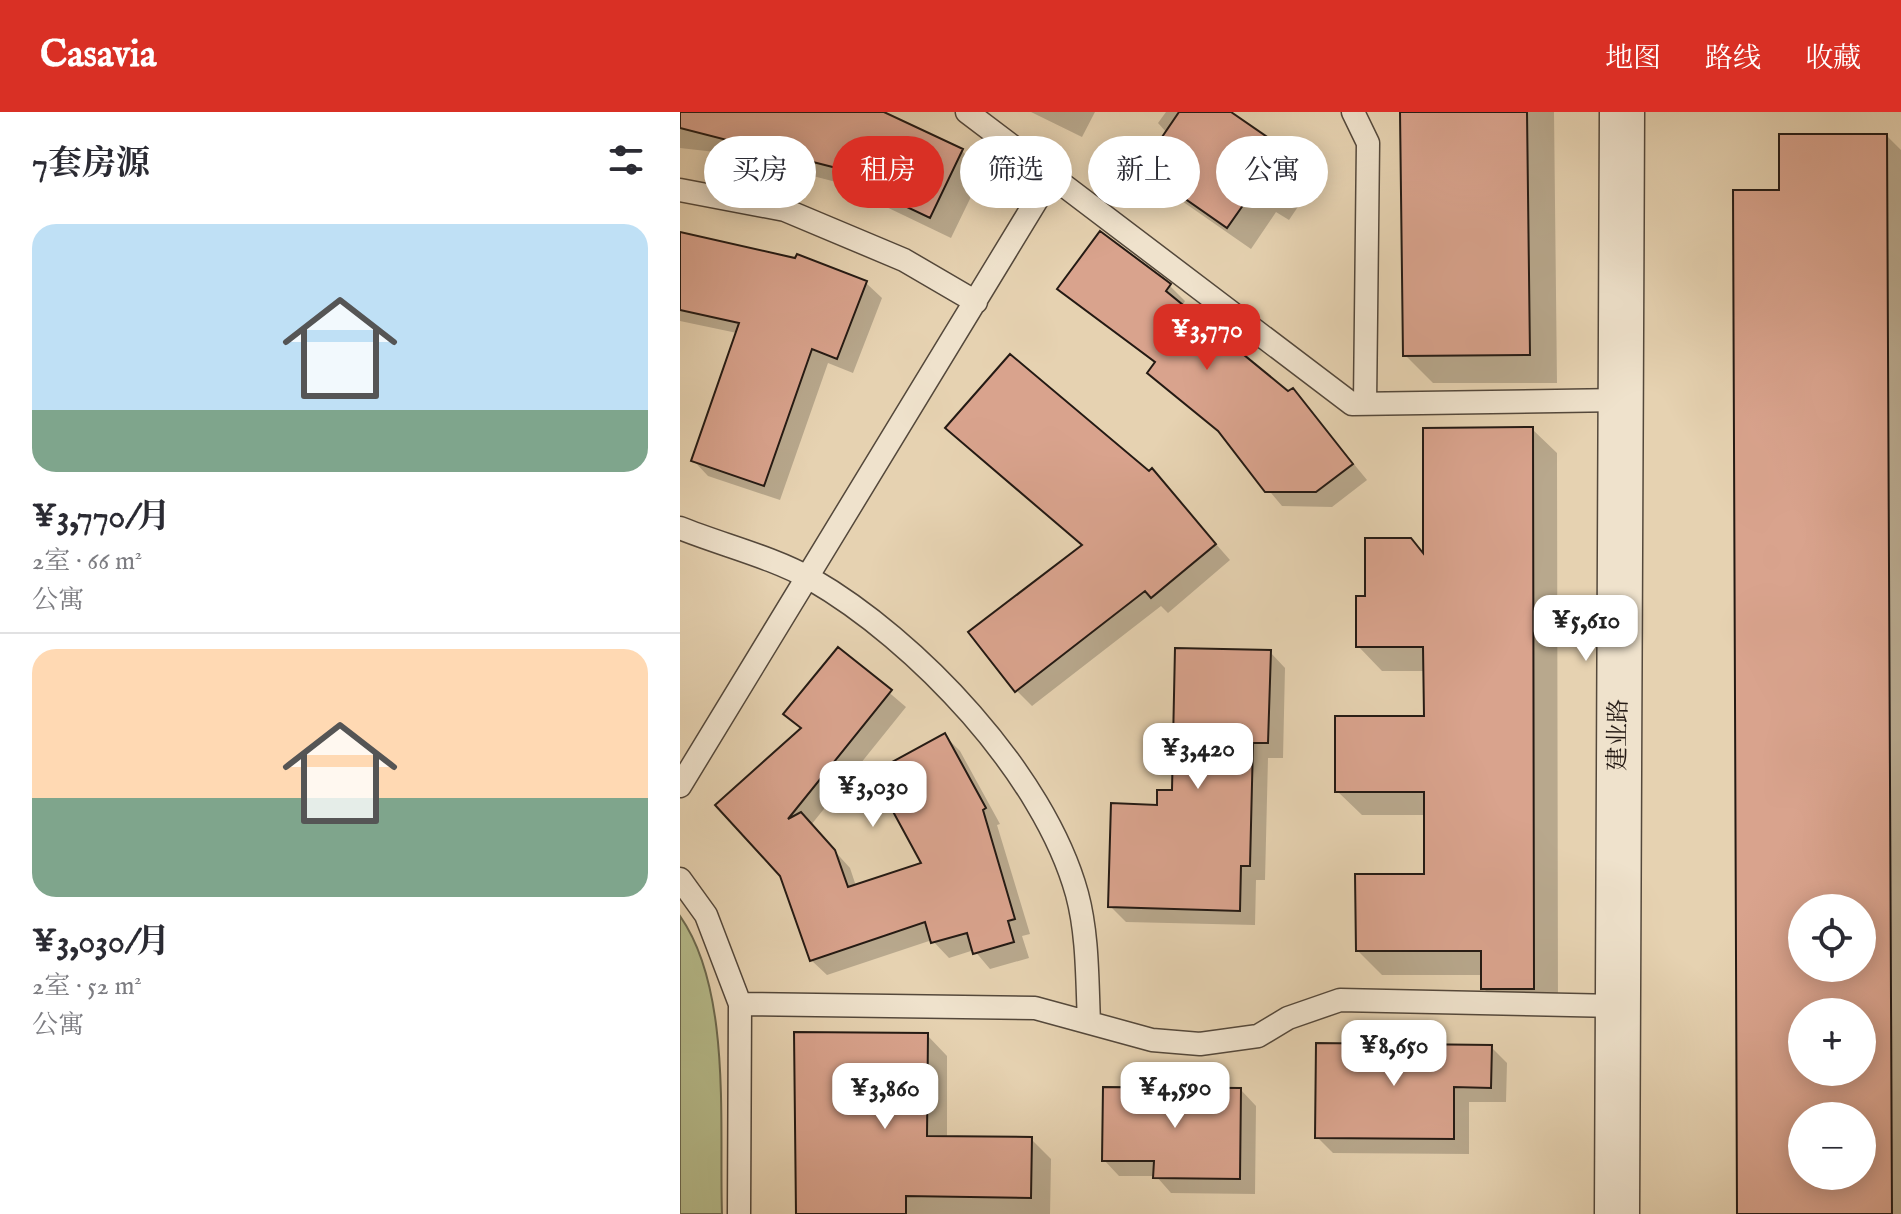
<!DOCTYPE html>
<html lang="zh">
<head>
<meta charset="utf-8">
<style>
	body { margin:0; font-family:"IM FELL English","Noto Serif SC",serif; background:#f7f7f7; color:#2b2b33; height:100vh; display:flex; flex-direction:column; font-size:30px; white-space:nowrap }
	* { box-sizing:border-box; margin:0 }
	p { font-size:26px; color:#7c7c81 }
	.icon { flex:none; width:44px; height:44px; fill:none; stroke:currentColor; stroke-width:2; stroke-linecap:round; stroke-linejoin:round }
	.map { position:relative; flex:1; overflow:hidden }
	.details { display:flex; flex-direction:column; background:#fff; width:680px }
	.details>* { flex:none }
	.guide { position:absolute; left:24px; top:24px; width:760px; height:72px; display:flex; gap:16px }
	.tools { position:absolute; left:1108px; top:782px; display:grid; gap:16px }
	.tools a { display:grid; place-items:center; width:88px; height:88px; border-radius:50%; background:#fff; box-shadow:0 4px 20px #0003; font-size:40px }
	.price { position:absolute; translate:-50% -68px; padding:0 18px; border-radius:16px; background:#fff; color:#222; font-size:26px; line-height:52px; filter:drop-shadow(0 2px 4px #0008) }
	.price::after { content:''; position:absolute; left:50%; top:48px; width:24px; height:18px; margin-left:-12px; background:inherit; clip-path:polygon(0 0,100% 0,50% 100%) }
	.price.on { background:#d93025; color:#fff }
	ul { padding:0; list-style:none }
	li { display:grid; align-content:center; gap:16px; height:424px; padding:0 32px }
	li+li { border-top:2px solid #e1e1e2 }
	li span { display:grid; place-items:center; height:248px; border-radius:24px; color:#555 }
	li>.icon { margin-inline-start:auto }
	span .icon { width:144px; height:144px; fill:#fffc; stroke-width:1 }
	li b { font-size:34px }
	h2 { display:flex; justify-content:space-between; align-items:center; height:96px; padding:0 32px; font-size:34px }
	.tag { padding:0 28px; border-radius:36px; background:#fff; box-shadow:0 4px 20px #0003; font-size:28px; line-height:72px }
	.tag.on { background:#d93025; color:#fff }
	header { display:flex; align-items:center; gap:48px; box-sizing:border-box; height:112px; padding:0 40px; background:#d93025; color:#fff }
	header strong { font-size:38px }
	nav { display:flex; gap:44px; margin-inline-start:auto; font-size:28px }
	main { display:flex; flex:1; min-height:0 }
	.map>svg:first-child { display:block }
	.green { fill:#b6bb8b; stroke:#6d6a50; stroke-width:2 }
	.shadow { fill:#0003; fill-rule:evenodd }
	.building { fill:#d9a38d; stroke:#241a14; stroke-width:2; fill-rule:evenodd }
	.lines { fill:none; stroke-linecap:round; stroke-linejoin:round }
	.lane-casing { stroke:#54483b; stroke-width:25 }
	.street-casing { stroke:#54483b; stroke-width:47 }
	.lane { stroke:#efe2cc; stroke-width:22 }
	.street { stroke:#efe2cc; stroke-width:44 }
	.labels { text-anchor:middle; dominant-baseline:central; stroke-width:8; stroke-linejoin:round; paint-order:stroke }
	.street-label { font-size:24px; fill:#241a14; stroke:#efe2cc }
</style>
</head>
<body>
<header>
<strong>Casavia</strong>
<nav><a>地图</a><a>路线</a><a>收藏</a></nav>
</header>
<main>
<section class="details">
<h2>7套房源<svg class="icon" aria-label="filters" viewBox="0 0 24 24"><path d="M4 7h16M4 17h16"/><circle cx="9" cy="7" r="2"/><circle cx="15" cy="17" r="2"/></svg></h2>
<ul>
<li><span style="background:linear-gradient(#bfe0f5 75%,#7fa58c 0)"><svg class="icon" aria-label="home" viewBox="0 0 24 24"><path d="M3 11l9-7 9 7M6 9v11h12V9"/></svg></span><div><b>¥3,770/月</b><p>2室 · 66 m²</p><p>公寓</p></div></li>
<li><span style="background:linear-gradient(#ffd9b3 60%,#7fa58c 0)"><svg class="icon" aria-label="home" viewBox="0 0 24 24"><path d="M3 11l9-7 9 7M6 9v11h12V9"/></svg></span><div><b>¥3,030/月</b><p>2室 · 52 m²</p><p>公寓</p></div></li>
</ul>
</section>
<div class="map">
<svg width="1221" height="1102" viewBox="0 0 1221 1102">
	<rect width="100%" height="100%" fill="#e6d2b1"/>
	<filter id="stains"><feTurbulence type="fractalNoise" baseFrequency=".0025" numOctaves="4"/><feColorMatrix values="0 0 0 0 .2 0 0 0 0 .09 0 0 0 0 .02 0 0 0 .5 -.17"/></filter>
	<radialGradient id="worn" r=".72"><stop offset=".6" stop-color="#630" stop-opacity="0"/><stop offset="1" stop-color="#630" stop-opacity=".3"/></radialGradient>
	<path class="green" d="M0,804C52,878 39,1013 42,1102H0Z"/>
	<path class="shadow" d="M0,0H199L282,39L303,60L271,126L196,90L183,77L44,41L0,36Z
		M351,0H415L402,25Z
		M486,0H547L614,46L636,68L609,108L596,100L571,137L486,78L463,56L487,21L478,11Z
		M722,0H874L877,271H753L725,243Z
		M1207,24L1221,38V1102H1059L1101,80ZM1122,796H1182V856H1122ZM1122,900H1182V960H1122ZM1122,1004H1182V1064H1122Z
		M0,122L186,171L202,186L173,261L148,251L100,388L28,364L13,348L57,221L0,209Z
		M490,174L505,189L502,194L608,282L613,278L687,368L652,395L602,394L545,326L476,266L477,253L380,177Z
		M852,317L877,341L878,901H828L803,876V863H702L678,839L746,764V703H682L657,679L746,606V559H702L678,534L687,486L730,428L745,443Z
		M472,359L550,448L488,501L481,494L352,594L336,578L404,434Z
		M158,537L226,595L131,713L170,756L176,774L244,753L265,624L280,639L320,712L317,713L350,822L342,824L349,846L310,857L294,838L269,846L252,828L147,863L131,848L102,763L38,693L122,618L106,602Z
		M590,540L605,556L603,646H588L585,768H576L575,813L446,810L430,794L479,695L494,680Z
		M247,923L267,944V1026L351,1027L371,1047L370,1102H116Z
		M811,935L827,951L826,990H789V1042L653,1041L637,1025Z
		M561,978L576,994L575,1082L491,1081L476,1064H439L424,1048Z"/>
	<path class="building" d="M0,0H204L283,37L250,106L172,69L176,61L0,16Z
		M499,0H551L615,44L585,87L573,79L547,116L461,56Z
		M720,0H847L850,243L723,244Z
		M1099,22H1207L1212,1102H1057L1053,78H1099ZM1122,796H1182V856H1122ZM1122,900H1182V960H1122ZM1122,1004H1182V1064H1122Z
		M420,119L491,172L486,179L608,279L613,276L673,352L636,380H585L538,319L467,261L475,250L377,177Z
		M0,120L115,146L117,142L187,169L157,247L132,237L84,374L11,349L59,211L0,198Z
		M330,242L469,359L472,356L536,432L471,486L465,479L335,580L288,520L402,433L265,316Z
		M853,315L854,877H801V839H676L675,762H744V680H655V604H744L743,535H676V484H685V426H731L743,441V316Z
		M158,535L212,578L108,707L121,700L155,738L168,775L241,751L192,661L265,621L306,696L303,698L335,807L328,809L334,830L293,842L287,821L251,831L245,810L130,849L100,764L35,693L121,616L103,602Z
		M495,536L591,538L588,631H573L570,754H561L560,799L428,795L431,691L477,693V678H492Z
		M114,920L248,921L247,1024L352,1025L351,1086L226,1084V1102H116Z
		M636,931L812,933L811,976L774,975V1027L635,1026Z
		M423,975L561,976L560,1067L473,1066L474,1049H422Z"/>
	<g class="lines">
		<defs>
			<path id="lane" d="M287,0L672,292L941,288
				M673,0L688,31L685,292
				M0,78L105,98L224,148L296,190
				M0,416C42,433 92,445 131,467C237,528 364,662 397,782C408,823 407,868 409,910
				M0,674L372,63
				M0,767L26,803L60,892L59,1102
				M60,892L355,896L472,928L520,932L578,924L608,906L660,888L936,894"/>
			<path id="street" d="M937,1102L942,0"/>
		</defs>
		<use href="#lane" class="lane-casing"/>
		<use href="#street" class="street-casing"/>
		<use href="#lane" class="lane"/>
		<use href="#street" class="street"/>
	</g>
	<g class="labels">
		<g class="street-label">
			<text transform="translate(939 623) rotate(-89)">建业路</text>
		</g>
	</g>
	<rect width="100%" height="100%" filter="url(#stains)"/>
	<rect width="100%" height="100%" fill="url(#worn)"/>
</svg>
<div class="tools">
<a><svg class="icon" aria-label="locate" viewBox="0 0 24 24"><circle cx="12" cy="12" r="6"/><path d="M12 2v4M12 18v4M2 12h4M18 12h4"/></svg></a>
<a>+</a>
<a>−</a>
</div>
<b class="price on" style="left:527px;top:260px">¥3,770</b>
<b class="price" style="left:906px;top:551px">¥5,610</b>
<b class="price" style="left:518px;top:679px">¥3,420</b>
<b class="price" style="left:193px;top:717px">¥3,030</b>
<b class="price" style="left:714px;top:976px">¥8,650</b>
<b class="price" style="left:495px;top:1018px">¥4,590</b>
<b class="price" style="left:205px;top:1019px">¥3,860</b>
<div class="guide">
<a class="tag">买房</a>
<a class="tag on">租房</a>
<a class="tag">筛选</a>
<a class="tag">新上</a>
<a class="tag">公寓</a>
</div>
</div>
</main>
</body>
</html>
